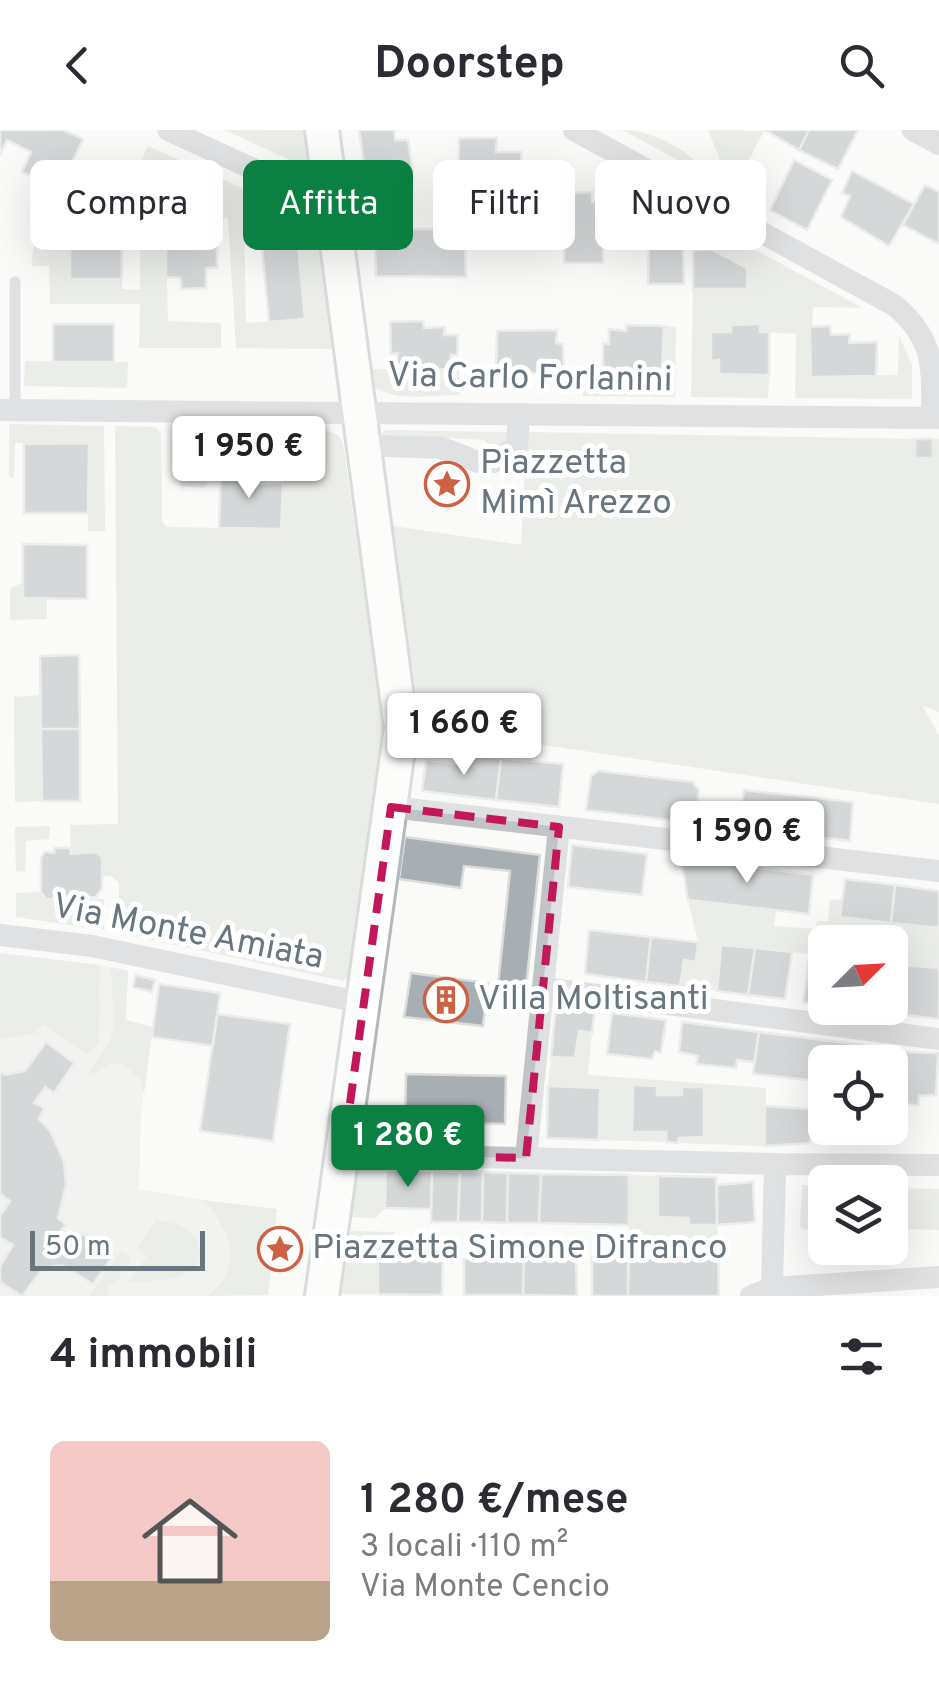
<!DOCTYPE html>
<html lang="it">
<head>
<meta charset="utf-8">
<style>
	body { margin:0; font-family:Overpass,sans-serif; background:#f7f7f7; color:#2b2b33; height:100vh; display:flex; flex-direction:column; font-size:38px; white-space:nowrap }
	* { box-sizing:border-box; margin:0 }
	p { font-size:32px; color:#7c7c81 }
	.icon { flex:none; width:55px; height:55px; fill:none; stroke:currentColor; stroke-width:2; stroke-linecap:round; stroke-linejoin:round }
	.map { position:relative; height:1166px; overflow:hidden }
	.sheet { display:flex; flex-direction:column; background:#fff; flex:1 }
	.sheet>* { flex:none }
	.guide { position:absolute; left:30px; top:30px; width:880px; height:90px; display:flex; gap:20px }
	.needle { width:65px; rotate:66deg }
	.fabs { position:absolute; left:808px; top:795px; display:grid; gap:20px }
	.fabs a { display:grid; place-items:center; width:100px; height:100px; border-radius:15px; background:#fff; box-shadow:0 10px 40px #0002; font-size:50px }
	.scale { position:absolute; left:30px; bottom:25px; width:175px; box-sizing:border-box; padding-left:10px; border:5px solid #68767f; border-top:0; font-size:28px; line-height:35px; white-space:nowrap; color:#68767f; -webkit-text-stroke:8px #fff; paint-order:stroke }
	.price { position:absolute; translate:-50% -85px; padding:0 22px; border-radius:10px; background:#fff; color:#222; font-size:32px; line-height:65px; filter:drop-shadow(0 2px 5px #0008) }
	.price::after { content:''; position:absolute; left:50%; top:60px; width:30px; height:22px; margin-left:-15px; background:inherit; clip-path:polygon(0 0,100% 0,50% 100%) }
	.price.current { background:#0b8043; color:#fff }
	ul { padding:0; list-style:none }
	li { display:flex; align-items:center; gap:30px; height:250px; padding:0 50px }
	li span { display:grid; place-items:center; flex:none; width:280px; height:200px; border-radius:15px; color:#555 }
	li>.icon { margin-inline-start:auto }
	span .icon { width:120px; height:120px; fill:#fffc; stroke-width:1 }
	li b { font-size:42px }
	h2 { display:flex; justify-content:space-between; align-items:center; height:120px; padding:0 50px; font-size:42px }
	.tag { padding:0 35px; border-radius:15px; background:#fff; box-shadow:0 10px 40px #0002; font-size:35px; line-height:90px }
	.tag.current { background:#0b8043; color:#fff }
	header { display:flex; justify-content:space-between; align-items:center; height:130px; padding:0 50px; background:#fff; font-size:45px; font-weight:700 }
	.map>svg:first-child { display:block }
	.built { fill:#e8e9e8 }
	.green { fill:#daded8; fill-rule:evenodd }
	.building { fill:#a8afb4; stroke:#dcdcda; stroke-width:2.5 }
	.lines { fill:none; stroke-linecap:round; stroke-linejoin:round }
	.secondary-casing { stroke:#b2b8bc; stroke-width:38 }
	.lane { stroke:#c0c4c7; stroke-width:11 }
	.street { stroke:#c0c4c7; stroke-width:22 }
	.secondary { stroke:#fff; stroke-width:32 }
	.marked { fill:none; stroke:#c2185b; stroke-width:8; stroke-dasharray:20 12; stroke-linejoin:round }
	.labels { text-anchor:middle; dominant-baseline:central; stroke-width:10; stroke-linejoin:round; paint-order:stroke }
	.street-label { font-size:35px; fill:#68767f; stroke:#fff }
	.poi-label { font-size:35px; fill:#68767f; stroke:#fff; text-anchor:start }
</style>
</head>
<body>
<header><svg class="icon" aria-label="back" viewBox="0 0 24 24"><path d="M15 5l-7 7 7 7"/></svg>Doorstep<svg class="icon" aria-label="search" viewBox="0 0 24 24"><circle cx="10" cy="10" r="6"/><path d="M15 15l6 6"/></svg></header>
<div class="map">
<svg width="939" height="1166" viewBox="0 0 939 1166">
	<rect width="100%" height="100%" fill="#fafaf8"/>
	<path class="built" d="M100,835L128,841L126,890L153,897L141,981L139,1059L203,1070L225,1098L231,1112L229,1140L207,1166H0V883L100,866Z"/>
	<path class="green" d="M225,0H304L308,28L306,33L298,34Z
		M622,0C656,0 692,23 713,49Z
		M708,0L764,1L740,47L721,32Z
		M148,16L317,92L333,219L236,218L228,88L151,86V106H166L168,191L221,193V218H139L140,174H50L49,136H32C32,111 37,98 63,93L70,103L71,149H122V159L140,160V86L117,84ZM244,89L298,90L304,189L246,193Z
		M693,86L863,178L813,177L811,247L898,245L899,206L912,234V269L795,268L796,204L760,202V194L732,195L731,202L711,203V230H719V244L769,245L768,268L691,267L693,159L747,158V138L711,119L693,120Z
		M664,196L676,197L675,267L583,266L584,243L662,242Z
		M25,231L128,232L127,258L24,256Z
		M371,239H459L460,265C433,265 397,272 374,257Z
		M9,294L104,296L105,401H88V313H15L14,348L9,347Z
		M115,296L156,297L161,304L162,392L167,397L280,399L283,340H265C260,326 251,317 246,303L251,299L329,301L339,306L343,313L383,597L349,846L343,851L119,803V753L111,746H102L95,722L71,724L70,695L118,694Z
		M190,298L235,299L258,340L209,338V351L204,358L180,356V305H185Z
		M386,300L508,302L505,315L496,321L484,310L381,304Z
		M527,302L915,309L916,328H933V309H939V582L923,576L939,606V674L497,608L448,616L416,613L420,593L393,396L521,415Z
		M23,452V468L47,469V489L10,490V459Z
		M41,565L42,671L15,672L14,567Z
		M50,696L49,709L26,711L25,741L16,742L15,697Z
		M41,762L47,769H104V800L16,787V763Z
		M842,769L841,787L939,798V838L903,835V826L890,824V812H825V817L812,815L810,824L721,815L717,861L680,856L684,830L696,832L698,812L688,770L776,780L774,796L816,799L817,791H828L830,770Z
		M0,823L100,835L99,912L87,925L43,894L36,903L0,909Z
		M111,837L128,841L126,890L153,897L144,964L139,948L123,934H109L87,947L110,911L114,897Z
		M579,901L592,903L588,945L766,958L765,1016L678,1013L679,1008L704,1007L703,957H683L682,965H657V956H633L632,1002H666V1012L599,1010L600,959L548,956L551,927L575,928Z
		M359,1039L386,1040L385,1078L376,1088L351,1087Z
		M629,1045L658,1046V1087L688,1088L689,1095H717L718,1118H629Z
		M802,1055L825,1056V1092L805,1100L800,1097Z
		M890,1058L939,1059V1100L907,1099L890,1086Z
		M203,1070L277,1079L268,1165L207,1166C245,1134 232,1103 203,1070Z
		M156,1090C184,1095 200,1098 200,1130C185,1153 153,1150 128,1153L147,1126L137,1119Z
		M349,1101L394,1102L393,1111H378V1164H339Z
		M121,1121L131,1128L115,1154L107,1156L108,1166H89Z"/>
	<path class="building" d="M0,0H63L83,9L63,51L48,44L44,52L22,42L31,22L7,10L0,25Z
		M359,0H394L395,10H408L413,42L366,47Z
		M765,0H809L799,20Z
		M809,0H858L838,39L799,20Z
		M459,8H497L496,22H521L522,54L458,55Z
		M794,30L832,50L807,100L770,80Z
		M852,41L914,74L889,116L841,87L850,66L842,63Z
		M925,55L939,62V114L903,95Z
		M592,62V72H604L603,133H564V63Z
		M382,99H460V119H465L466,147L376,146L375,117L383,118Z
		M649,101H672V114L683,115L684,154H648Z
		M70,103H122V149H70Z
		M166,106H206L207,112H217V138H206V158L181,159V148L166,147Z
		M298,115L305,189L269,192L262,118Z
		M711,119L747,138V159H693V120Z
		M423,191L424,198L445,197L444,205H458L457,225H451V239L396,240L398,223L391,224L390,192Z
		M53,194H114V232H53Z
		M760,194V202H769V245L719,244V230L711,231V202H731V195Z
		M626,195L664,196L662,242L603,240V213L609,214V199L626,201Z
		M830,196L831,205L850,204L849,213L877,212L876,246L811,247L810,197Z
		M557,200L556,213L563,214L564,244L496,242L497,201Z
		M915,309H933V328H915Z
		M89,313L88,383H24V314Z
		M221,338L258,340L257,354L283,353L281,399L219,398Z
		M23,414L87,415V469L23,468Z
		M79,525L80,599H41L40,526Z
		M41,599H80V671H42Z
		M479,626L501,628L496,670L422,661L426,630L459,634Z
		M501,628L563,634L559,677L496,670Z
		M599,641L693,652L699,661L694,693L586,680L591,646Z
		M744,660L853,672L850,711L739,698Z
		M405,707L540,725L526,858L498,855L510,741L464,736L461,758L399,749Z
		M572,715L647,724L642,765L568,757Z
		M55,718H70L71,724L95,722L102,727V758L96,767L46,769L41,762V728L45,722L54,723Z
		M681,728L813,745L809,784L688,770Z
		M845,749L895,755L891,793L840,787Z
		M895,755L939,761V798L891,793Z
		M589,800L651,807L646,852L585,844Z
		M651,807L698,812L696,832L684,830L680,856L646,852Z
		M721,815L755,818L748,865L717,861Z
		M811,815L825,817V846L822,845L821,851H825V875L803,872Z
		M755,818L792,822L785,869L748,865Z
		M890,824L903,826L898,884L848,878H890Z
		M903,835L939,838V889L898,884Z
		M411,843L488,853L483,896L404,887Z
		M136,845L155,850L152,862L133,857Z
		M159,854L220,863L213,916L152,907Z
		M556,876L595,881L592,903L579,901L575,928L551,927Z
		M612,883L666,890L661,923L655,921L652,929L607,924Z
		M217,884L290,894L273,1011L200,1001Z
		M682,892L759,902L754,932L737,930L736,938L696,934L698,926L679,922Z
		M759,902L863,915L860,932H825V952L753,944Z
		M46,912L74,933L54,963L45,957L34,973L44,978L39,989L50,1001L64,1032L66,1055L58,1088L66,1095L58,1104L76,1113L83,1104L114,1124L93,1154L62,1135L43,1138L22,1166L0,1152V1136L13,1115L0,1107V1086L10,1071L0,1064V941L5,945L25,941Z
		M897,922L938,923L936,965L919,966L918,975L890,974V944L897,945Z
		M406,944L506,946L505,994L405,992Z
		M633,955L657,956V965H682V957H704V1007L679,1008L678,1013L666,1012V1002H632Z
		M548,956L600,958L599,1010L547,1008Z
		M765,976L825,980V998L849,999L831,1000L830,1009L811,1007L810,1013L765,1016Z
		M386,1040L432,1041L431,1079L385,1078Z
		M432,1041L460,1042L458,1092H431Z
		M460,1042H483L482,1092H458Z
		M483,1042L508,1043L507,1093L482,1092Z
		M508,1043L541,1044L539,1093H507Z
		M541,1044L629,1045V1095L539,1093Z
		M658,1046L716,1047L717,1095H689L688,1088L658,1087Z
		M753,1052L755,1092L717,1095V1055Z
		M378,1111L443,1112L442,1165L378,1164Z
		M629,1118H718L719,1166H628Z
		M576,1128L577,1166L523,1165L524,1129Z
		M592,1128H628V1166H592Z
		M464,1129H524L523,1165H464Z"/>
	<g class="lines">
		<defs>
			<path id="secondary" d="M322,1166L401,598L322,0"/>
		</defs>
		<use href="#secondary" class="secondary-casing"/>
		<path class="lane" d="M15,152V280"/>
		<path class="street" d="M168,0L332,75
			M574,0L894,175C936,210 932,237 932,288
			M913,0L939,14
			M0,280L939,288
			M363,315L442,318L478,332H494L517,316L519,284
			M391,677L939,741
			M0,805L92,816L363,873
			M543,858L939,909
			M343,1024L775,1034L939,1035
			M526,1028L559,697
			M772,1158L939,1147
			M751,1166L772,1158L775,1034"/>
		<use href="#secondary" class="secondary"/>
	</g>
	<path d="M0 0H939V1166H0ZM391,677L559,697L526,1028L343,1024Z" fill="#fafaf8" fill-opacity=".55" fill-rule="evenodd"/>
	<path class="marked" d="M391,677L559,697L526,1028L343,1024Z"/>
	<defs>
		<symbol id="sight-ring" viewBox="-11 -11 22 22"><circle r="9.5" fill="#fff" stroke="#ce6144" stroke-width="1.5"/><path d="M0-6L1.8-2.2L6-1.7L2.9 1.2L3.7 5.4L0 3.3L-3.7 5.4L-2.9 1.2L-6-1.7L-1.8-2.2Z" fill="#ce6144"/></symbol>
		<symbol id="building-ring" viewBox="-11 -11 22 22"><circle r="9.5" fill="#fff" stroke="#ce6144" stroke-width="1.5"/><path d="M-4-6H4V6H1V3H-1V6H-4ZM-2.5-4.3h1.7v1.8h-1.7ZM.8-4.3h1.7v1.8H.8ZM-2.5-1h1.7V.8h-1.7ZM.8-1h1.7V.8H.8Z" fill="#ce6144"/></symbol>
	</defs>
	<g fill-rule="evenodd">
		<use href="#sight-ring" x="422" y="329" width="50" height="50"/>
		<use href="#building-ring" x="421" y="845" width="50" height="50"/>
		<use href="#sight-ring" x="255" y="1094" width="50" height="50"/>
	</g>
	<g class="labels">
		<g class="street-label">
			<text transform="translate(530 249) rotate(1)">Via Carlo Forlanini</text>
			<text transform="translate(188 803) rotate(11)">Via Monte Amiata</text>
		</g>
		<g class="poi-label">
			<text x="480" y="334">Piazzetta<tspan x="480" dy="40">Mimì Arezzo</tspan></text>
			<text x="478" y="870">Villa Moltisanti</text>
			<text x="312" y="1119">Piazzetta Simone Difranco</text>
		</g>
	</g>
</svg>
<div class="fabs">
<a><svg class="needle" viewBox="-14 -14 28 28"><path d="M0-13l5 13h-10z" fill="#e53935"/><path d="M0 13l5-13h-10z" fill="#7c7c81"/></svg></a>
<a><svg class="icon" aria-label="locate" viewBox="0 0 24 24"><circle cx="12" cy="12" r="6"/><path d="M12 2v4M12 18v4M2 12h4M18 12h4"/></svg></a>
<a><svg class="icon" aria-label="layers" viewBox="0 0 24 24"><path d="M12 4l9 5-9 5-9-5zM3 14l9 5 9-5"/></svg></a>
</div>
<div class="scale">50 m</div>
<b class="price" style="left:249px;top:371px">1 950 €</b>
<b class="price" style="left:464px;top:648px">1 660 €</b>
<b class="price" style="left:747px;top:756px">1 590 €</b>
<b class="price current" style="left:408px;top:1060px">1 280 €</b>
<div class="guide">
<a class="tag">Compra</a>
<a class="tag current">Affitta</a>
<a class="tag">Filtri</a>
<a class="tag">Nuovo</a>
</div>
</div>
<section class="sheet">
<h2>4 immobili<svg class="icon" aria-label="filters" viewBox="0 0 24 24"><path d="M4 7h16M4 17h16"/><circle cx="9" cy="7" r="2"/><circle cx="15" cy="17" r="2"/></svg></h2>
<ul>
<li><span style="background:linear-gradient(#f6c9c9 70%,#b9a48a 0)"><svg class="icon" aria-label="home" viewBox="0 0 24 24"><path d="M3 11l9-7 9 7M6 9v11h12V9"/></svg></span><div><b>1 280 €/mese</b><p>3 locali · 110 m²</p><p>Via Monte Cencio</p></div></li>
</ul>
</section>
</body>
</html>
